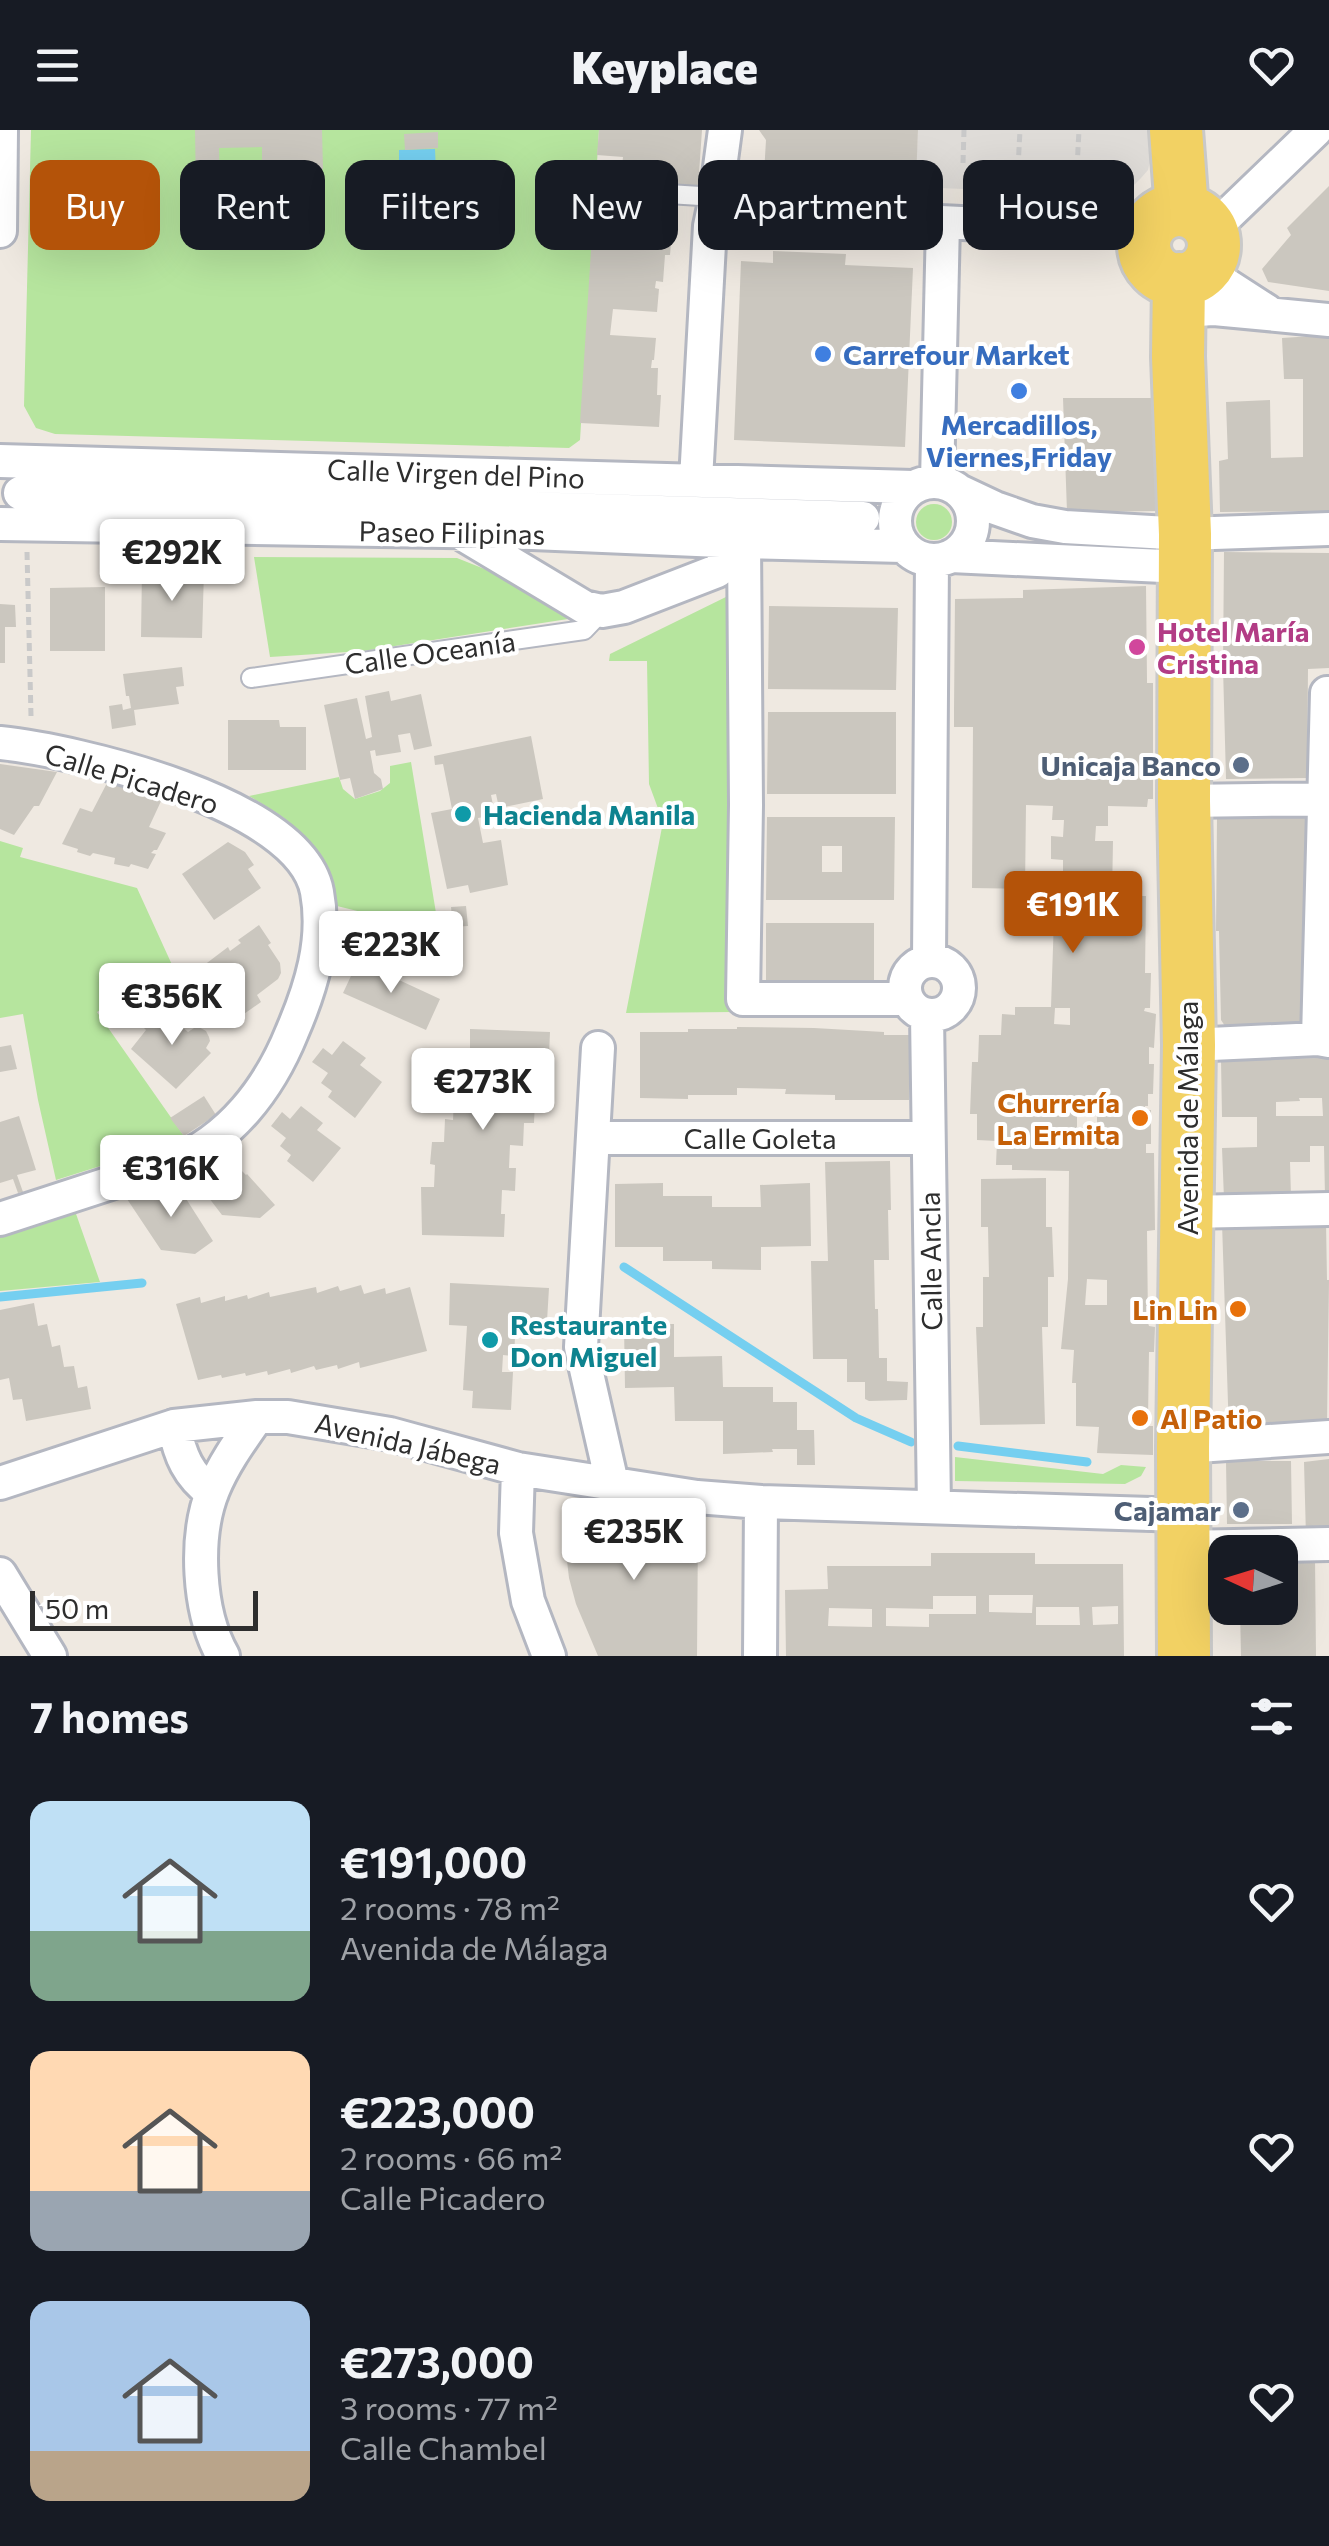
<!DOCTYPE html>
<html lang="en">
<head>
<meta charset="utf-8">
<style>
	body { margin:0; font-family:Commissioner,sans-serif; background:#20242c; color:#f1f3f6; height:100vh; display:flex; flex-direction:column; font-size:38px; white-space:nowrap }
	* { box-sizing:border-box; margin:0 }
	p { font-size:32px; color:#9ea1a6 }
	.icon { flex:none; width:55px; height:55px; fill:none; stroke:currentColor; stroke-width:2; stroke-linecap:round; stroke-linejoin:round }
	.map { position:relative; height:1526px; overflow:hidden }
	.panel { display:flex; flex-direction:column; background:#171b24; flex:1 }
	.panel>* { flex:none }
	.guide { position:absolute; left:30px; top:30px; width:1270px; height:90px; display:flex; gap:20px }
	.needle { width:65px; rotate:274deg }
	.fabs { position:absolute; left:1208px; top:1405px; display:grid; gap:20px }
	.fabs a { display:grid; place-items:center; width:90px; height:90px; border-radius:20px; background:#171b24; box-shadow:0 10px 40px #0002; font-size:50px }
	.scale { position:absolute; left:30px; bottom:25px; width:228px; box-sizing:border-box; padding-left:10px; border:5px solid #2e2e2e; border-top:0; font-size:28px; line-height:35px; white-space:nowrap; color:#2e2e2e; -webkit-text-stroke:8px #fff; paint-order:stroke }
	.price { position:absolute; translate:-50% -85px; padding:0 22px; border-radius:10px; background:#fff; color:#222; font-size:32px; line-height:65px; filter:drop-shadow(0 2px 5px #0008) }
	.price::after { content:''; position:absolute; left:50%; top:60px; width:30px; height:22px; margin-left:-15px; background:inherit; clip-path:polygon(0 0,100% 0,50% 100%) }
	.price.selected { background:#b45309; color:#fff }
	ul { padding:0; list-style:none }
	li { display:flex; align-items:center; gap:30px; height:250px; padding:0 30px }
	li span { display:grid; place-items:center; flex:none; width:280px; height:200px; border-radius:20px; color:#555 }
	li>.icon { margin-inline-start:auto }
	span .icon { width:120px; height:120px; fill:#fffc; stroke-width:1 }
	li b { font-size:42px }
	h2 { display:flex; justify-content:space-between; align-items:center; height:120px; padding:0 30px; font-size:42px }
	.pill { padding:0 35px; border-radius:20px; background:#171b24; box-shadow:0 10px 40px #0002; font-size:35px; line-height:90px }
	.pill.selected { background:#b45309; color:#fff }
	header { display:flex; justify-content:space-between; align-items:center; height:130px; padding:0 30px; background:#171b24; font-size:45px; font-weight:800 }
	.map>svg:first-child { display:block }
	.green { fill:#b6e59e }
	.plaza { fill:#dfdcd8 }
	.water { fill:#75cff0 }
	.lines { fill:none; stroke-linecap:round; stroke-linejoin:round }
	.stream { stroke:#75cff0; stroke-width:9 }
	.building { fill:#cbc7bf; fill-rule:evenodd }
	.lane-casing { stroke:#b4b7c1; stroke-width:22 }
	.street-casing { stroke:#b4b7c1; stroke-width:38 }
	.primary-casing { stroke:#c9c9c9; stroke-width:58 }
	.path { stroke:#c9c9c9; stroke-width:5; stroke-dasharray:8 5; stroke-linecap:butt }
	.lane { stroke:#fff; stroke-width:18 }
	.street { stroke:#fff; stroke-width:32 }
	.primary { stroke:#f2d163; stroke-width:52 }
	.shop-dot { fill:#3f7fe0; stroke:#fff; stroke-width:4 }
	.hotel-dot { fill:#d1479c; stroke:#fff; stroke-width:4 }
	.service-dot { fill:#5c6f8a; stroke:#fff; stroke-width:4 }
	.culture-dot { fill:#0f9aa8; stroke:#fff; stroke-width:4 }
	.food-dot { fill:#e8710a; stroke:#fff; stroke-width:4 }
	.labels { text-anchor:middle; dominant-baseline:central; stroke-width:8; stroke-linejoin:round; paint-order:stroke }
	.shop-label { font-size:28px; font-weight:bold; fill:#366cbe; stroke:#fff; text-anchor:start }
	.street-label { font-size:28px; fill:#2e2e2e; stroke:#fff }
	.hotel-label { font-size:28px; font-weight:bold; fill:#b23c85; stroke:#fff; text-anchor:start }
	.service-label { font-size:28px; font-weight:bold; fill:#4e5e75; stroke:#fff; text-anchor:end }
	.culture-label { font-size:28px; font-weight:bold; fill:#0d838f; stroke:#fff; text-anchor:start }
	.food-label { font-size:28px; font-weight:bold; fill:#c56008; stroke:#fff; text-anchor:end }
</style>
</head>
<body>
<header><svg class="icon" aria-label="menu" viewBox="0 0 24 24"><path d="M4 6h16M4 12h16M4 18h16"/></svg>Keyplace<svg class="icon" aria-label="heart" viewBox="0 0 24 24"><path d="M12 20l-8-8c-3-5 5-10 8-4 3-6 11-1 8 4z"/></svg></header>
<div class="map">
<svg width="1329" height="1526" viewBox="0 0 1329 1526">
	<rect width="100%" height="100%" fill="#efe9e1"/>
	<path class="green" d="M31,0H599L580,310L569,318L55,304L36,298L24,276Z
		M916 392a18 18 0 1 1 36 0a18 18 0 1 1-36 0Z
		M254,427L457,428L492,442L565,482L568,489L363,521L270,527Z
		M730,465L734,722V882L626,883L663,692L649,654L647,531H609L610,524Z
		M411,632L439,801L337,776C333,743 310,708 284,688C273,680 261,673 249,666L339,647L343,659L355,669L380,661L390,653V636Z
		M0,711L23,718L20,727L137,758L173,837L97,882L184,1006L145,1022L56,1050L38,970L23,884L0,888Z
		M75,1081L100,1152L0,1161V1107Z
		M955,1327L1103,1344L1121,1335L1146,1337L1141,1346L1125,1354L955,1351Z"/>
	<path class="plaza" d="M918,0H1153V18L1148,40L1141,48L1132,57L1113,65L915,57Z"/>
	<path class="water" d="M435,19L437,65L409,66L408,32H399V20Z"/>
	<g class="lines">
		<path class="stream" d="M624,1137L856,1288L911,1312
			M0,1167L142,1153
			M958,1316L1087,1332"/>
	</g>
	<path class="building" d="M195,0H322L323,39H308V87H277V91L228,89L229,61L262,62V17L219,18L220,61H196Z
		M599,0H702L698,58L626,53L627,47H621L623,27L597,25Z
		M759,0H918L916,51L764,44L766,10Z
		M438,2V18L405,20L404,4Z
		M94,36H139L137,90L93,88Z
		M1329,56V161L1268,152L1262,139L1291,105L1287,98Z
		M186,65L216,66L215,109L185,108Z
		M593,89L662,94L661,102L672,103L670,125H665L663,152L656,151L655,158L659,159L657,182L613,179L610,205L656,208L654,230H652L651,238H658L657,265H661L659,297L580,293Z
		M773,121L846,124L845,135L913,138L905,317L734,310L741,131L773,133Z
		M1329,205V381L1220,382L1219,331L1228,329L1226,272L1270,270L1271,328L1303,327V249H1284L1282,208Z
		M1063,268H1161L1163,381L1067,382Z
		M1224,422L1329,423V538L1308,539L1307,648L1226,649L1223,537Z
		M142,440L204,441L202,508L141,507Z
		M1146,456L1147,550V553H1153V669H1148L1147,677L1108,676V696H1096L1095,711H1113L1112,766H1146L1145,843H1151L1150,878H1145L1144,881L1156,884L1154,918L1149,917V934H1154L1153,964H1148V976H1145V981L1151,980V1014H1146V1023H1154L1155,1100L1147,1101L1148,1193L1149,1196L1155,1197L1154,1222H1149L1148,1289V1296H1153V1325L1097,1323L1099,1297L1076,1296V1253H1072L1074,1220L1061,1219L1068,1149L1069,1041L1012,1040V1035H996L997,1011L977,1010V984H970L972,932H978L979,905H1001L1002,884L1015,885V877H1051L1054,788H1068V773L1045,772V765L1063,766V730L1051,729V706L1063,707L1064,690H1052L1053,676L1026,675L1025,759L972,758L973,597H954V579L955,469L1023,468V460ZM1055,878H1070V895L1054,894ZM1077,979L1097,980V997H1077ZM1087,1149L1107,1150V1175H1085Z
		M105,457V521H50V458Z
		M0,474L15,475L16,497H5V533H0Z
		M769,476L898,478L896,560L768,559Z
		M182,537L184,556L176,557L179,574L134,580L136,595L112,599L109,576L122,574L123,580L131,578L129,566H126L123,544Z
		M389,561L391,571L421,564L432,616L414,620L410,603L398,605L401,622L376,626L375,620L370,621L374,643L381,649L383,659L355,669L350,648L340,650L324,575L357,568L366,609L372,607L365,566Z
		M768,582H896V664H767Z
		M228,590H279L280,597H306V640H228Z
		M531,606L543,669L499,678L496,664L491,665L495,685L478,688L483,713L501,710L508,755L470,763L468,755L447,759L431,683L452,679L443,634L435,635L434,626Z
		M0,634L57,642L39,676H34L14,705L0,699Z
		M107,653L162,669L149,697L166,703L157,720H154L151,723L156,724L148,739L131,734L129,737L114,734L115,728L93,723L90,726L77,722L78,719L62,714L80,678L92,682Z
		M767,687H895L894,770H766ZM822,716H842V742H822Z
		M1217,688H1308V801H1302L1303,889L1297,897L1225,896L1221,890L1219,801H1216Z
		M228,712L245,722L254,735L248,739L261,758L214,790L182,744Z
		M466,776L468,796L453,797L451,777Z
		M766,793H874V854H766Z
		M259,795L271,813L268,815L280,833L281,843L278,849L257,865L261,872L231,893L195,842L228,817L230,821L241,813L238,810Z
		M358,831L440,869L426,900L343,863Z
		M159,877L188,902L197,896L206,901L209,907L210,911L206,918L211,923L176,959L131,919L146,900L142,896Z
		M737,897L814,898L884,902V905H910L909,970H835V965L785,964L786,959L737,958V965H688V969L640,968V902H688V899H737Z
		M470,899L550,902L549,925H540L539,947H532L530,971H535L534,993H524L523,1016L510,1015L509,1038H516L515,1061L502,1060L501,1084H505L504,1107L422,1105L421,1057H434L435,1035L430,1034L432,1012H444L445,989L453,990L454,968H449L450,944H459L461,922H470Z
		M343,911L366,928L360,935L382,952L355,988L328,967L332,961L321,953L328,943L312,932L323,918L332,925Z
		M11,915L17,939L0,942V917Z
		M1323,919L1329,921V1067H1325L1324,1016H1310V1032H1290L1291,1067L1224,1069L1222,1018L1257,1017V987H1222L1221,930L1321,928ZM1299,968H1322L1323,986H1276V972L1300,971Z
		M204,966L216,985L184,1006L170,988Z
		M301,976L323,993L317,1000L341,1018L313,1052L287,1031L291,1025L280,1016L286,1008L271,996L282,982L290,989Z
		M19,986L36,1040L17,1045L23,1062L18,1063L13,1049L0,1053V992Z
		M890,1031L891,1080H888L889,1130H874L875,1179H878L879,1228H887V1251L908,1252L907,1270L869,1271L865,1269V1252H847V1229H813L811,1131H828L825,1032Z
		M237,1036L246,1045L247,1044L275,1075L260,1088L222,1085L199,1055L218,1039L224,1046Z
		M1046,1048V1097H1052L1054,1147H1048V1197H1042L1045,1294L980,1295L976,1197H983V1147H989L988,1097H981V1049Z
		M176,1053L213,1111L195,1124L161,1120L127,1069Z
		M663,1053V1066H712V1077H761L760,1055L810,1053L811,1116L761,1117V1140L712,1139V1131H663V1117H615V1054Z
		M1326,1092L1327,1150H1329L1327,1294L1229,1303L1222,1093Z
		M450,1153L549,1158L547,1191L516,1189L514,1226L503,1225L502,1242H513L511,1280L472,1278L473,1261L463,1260L467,1196L449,1195Z
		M361,1155L364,1164L385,1158L386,1164L410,1157L427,1221L360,1238L359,1232L338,1239L337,1235L316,1240L314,1236L291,1243L290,1239L268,1245L267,1241L246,1246L245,1243L222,1248L221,1245L198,1250L176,1174L200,1167L201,1173L225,1166V1171L247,1165L248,1169L269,1162L270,1167L316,1157L317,1163L338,1156L340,1161Z
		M34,1173L38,1196L47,1194L52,1217L60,1215L64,1237L74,1236L78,1258L87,1256L91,1279L26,1291L22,1269L13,1270L9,1248L0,1250V1180Z
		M624,1194H674V1227L722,1226L723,1257H773V1272H797V1300H814L815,1335H797V1319H772L773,1322L723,1324V1291H675L674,1257L625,1258Z
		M1329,1329V1406L1306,1407L1304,1332Z
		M1226,1331H1291L1292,1394H1227Z
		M570,1379H580L698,1398L697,1526H598L576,1474L569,1448L562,1387Z
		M931,1423H1035V1434H1123L1124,1526H786L785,1460L828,1459L827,1436H931ZM989,1465H1033L1032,1483L989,1482ZM933,1466H976V1484H929V1497L886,1496V1478L933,1479ZM1118,1476V1494L1093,1495L1092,1477ZM1036,1477H1079L1080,1495H1036ZM829,1478L872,1479V1497L828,1496Z
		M1315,1428L1316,1526H1241L1240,1478H1280V1429Z"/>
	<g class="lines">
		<defs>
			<path id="lane" d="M605,60L716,67
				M251,548L584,500L602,481"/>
			<path id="street" d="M714,81L1146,102
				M0,101L1,0
				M1211,101L1316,0
				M1206,137L1225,154L1267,181
				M1179,181L1214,179L1329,190
				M0,331L913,357
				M696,350L710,96L716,67L725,0
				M937,351L943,93
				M895 391a39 39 0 1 1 78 0a39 39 0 1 1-78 0Z
				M961,362L995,378L1032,391L1065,397L1185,404L1329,399
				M20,363L863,388
				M0,394L507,402L744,412L903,416
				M459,402L584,477L602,481L624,477L717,441L744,412
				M744,412L746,675L743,869H907
				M951,426L1184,437
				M0,613C77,621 301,673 317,762C326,810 311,858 292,902C269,959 230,1010 172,1033L0,1089
				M1184,671L1329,669
				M929,830L932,430
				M905 858a27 27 0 1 1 54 0a27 27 0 1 1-54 0Z
				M927,885L934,1377
				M1318,909L1327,563
				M1189,915L1318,909L1329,911
				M598,918L581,1217L612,1353
				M593,1008H928
				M1187,1082L1329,1079
				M174,1296C180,1326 188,1345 212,1363
				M1183,1317L1329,1307
				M518,1339L516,1403L528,1471L549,1526
				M0,1353L174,1296L257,1287H288L390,1304L518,1339L697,1367L761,1372L1183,1385
				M1183,1417L1329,1414
				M0,1444L50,1526
				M223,1526C198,1482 194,1407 213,1360C224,1333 241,1310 257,1287
				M760,1526L761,1372"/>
			<path id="primary" d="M1176,0L1182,80
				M1144 115a35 35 0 1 1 70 0a35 35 0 1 1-70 0Z
				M1179,149L1178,227L1185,404L1184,671L1189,915L1183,1317L1184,1526"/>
		</defs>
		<use href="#lane" class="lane-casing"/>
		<use href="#street" class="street-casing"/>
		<use href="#primary" class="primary-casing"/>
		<path class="path" d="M963,33L964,0
			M1018,38L1020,0
			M1077,38L1079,0
			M27,422L31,586"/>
		<use href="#lane" class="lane"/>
		<use href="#street" class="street"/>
		<use href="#primary" class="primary"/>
	</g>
	<g class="shop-dot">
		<circle cx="823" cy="224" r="10"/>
		<circle cx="1019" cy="261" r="10"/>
	</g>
	<circle class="hotel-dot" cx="1137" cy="517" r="10"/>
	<g class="service-dot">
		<circle cx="1241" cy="635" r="10"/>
		<circle cx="1241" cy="1380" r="10"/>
	</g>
	<g class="culture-dot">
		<circle cx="463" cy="684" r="10"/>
		<circle cx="490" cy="1210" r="10"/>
	</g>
	<g class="food-dot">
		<circle cx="1140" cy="988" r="10"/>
		<circle cx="1238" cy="1179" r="10"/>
		<circle cx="1140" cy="1288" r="10"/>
	</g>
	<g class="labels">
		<g class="shop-label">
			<text x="843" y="224">Carrefour Market</text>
			<text x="1019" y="294" text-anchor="middle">Mercadillos,<tspan x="1019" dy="32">Viernes,Friday</tspan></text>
		</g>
		<g class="street-label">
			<text transform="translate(456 343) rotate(2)">Calle Virgen del Pino</text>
			<text transform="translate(452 402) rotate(1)">Paseo Filipinas</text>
			<text transform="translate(430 522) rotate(-8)">Calle Oceanía</text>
			<text transform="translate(132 648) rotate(17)">Calle Picadero</text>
			<text transform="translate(1187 988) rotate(-90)">Avenida de Málaga</text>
			<text x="760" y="1008">Calle Goleta</text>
			<text transform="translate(930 1131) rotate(-91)">Calle Ancla</text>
			<text transform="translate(408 1313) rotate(13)">Avenida Jábega</text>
		</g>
		<g class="hotel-label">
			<text x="1157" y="501">Hotel María<tspan x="1157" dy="32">Cristina</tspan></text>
		</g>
		<g class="service-label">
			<text x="1221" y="635">Unicaja Banco</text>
			<text x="1221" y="1380">Cajamar</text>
		</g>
		<g class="culture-label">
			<text x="483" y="684">Hacienda Manila</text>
			<text x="510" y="1194">Restaurante<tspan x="510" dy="32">Don Miguel</tspan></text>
		</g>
		<g class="food-label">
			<text x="1120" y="972">Churrería<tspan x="1120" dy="32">La Ermita</tspan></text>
			<text x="1218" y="1179">Lin Lin</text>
			<text x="1160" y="1288" text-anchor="start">Al Patio</text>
		</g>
	</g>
</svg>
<div class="fabs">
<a><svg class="needle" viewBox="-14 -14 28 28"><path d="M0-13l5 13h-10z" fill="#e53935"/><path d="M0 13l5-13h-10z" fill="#9ea1a6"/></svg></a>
</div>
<div class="scale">50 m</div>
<b class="price" style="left:172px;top:474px">€292K</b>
<b class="price selected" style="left:1073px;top:826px">€191K</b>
<b class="price" style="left:391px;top:866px">€223K</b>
<b class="price" style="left:172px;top:918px">€356K</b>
<b class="price" style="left:483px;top:1003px">€273K</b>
<b class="price" style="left:171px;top:1090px">€316K</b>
<b class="price" style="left:634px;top:1453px">€235K</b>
<div class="guide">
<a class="pill selected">Buy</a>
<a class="pill">Rent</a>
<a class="pill">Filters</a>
<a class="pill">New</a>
<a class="pill">Apartment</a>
<a class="pill">House</a>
</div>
</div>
<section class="panel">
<h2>7 homes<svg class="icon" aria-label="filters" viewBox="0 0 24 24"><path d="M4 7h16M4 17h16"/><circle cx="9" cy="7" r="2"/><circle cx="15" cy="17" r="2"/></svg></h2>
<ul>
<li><span style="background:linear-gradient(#bfe0f5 65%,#7fa58c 0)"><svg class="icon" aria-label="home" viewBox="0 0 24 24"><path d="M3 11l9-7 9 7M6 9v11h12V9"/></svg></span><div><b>€191,000</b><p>2 rooms · 78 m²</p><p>Avenida de Málaga</p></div><svg class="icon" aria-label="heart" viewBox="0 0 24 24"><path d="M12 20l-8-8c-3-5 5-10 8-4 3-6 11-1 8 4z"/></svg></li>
<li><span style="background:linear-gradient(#ffd9b3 70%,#9aa5b1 0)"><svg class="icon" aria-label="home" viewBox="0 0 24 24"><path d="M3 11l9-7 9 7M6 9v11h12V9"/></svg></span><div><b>€223,000</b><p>2 rooms · 66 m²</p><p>Calle Picadero</p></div><svg class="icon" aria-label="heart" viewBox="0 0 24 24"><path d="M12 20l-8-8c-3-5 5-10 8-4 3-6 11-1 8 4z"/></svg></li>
<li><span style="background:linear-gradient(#a9c7e8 75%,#b9a48a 0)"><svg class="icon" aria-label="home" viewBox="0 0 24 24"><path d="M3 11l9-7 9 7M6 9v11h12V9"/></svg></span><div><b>€273,000</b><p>3 rooms · 77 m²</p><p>Calle Chambel</p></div><svg class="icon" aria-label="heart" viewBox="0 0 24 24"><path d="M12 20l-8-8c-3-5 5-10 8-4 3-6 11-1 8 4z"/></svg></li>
</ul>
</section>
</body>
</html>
